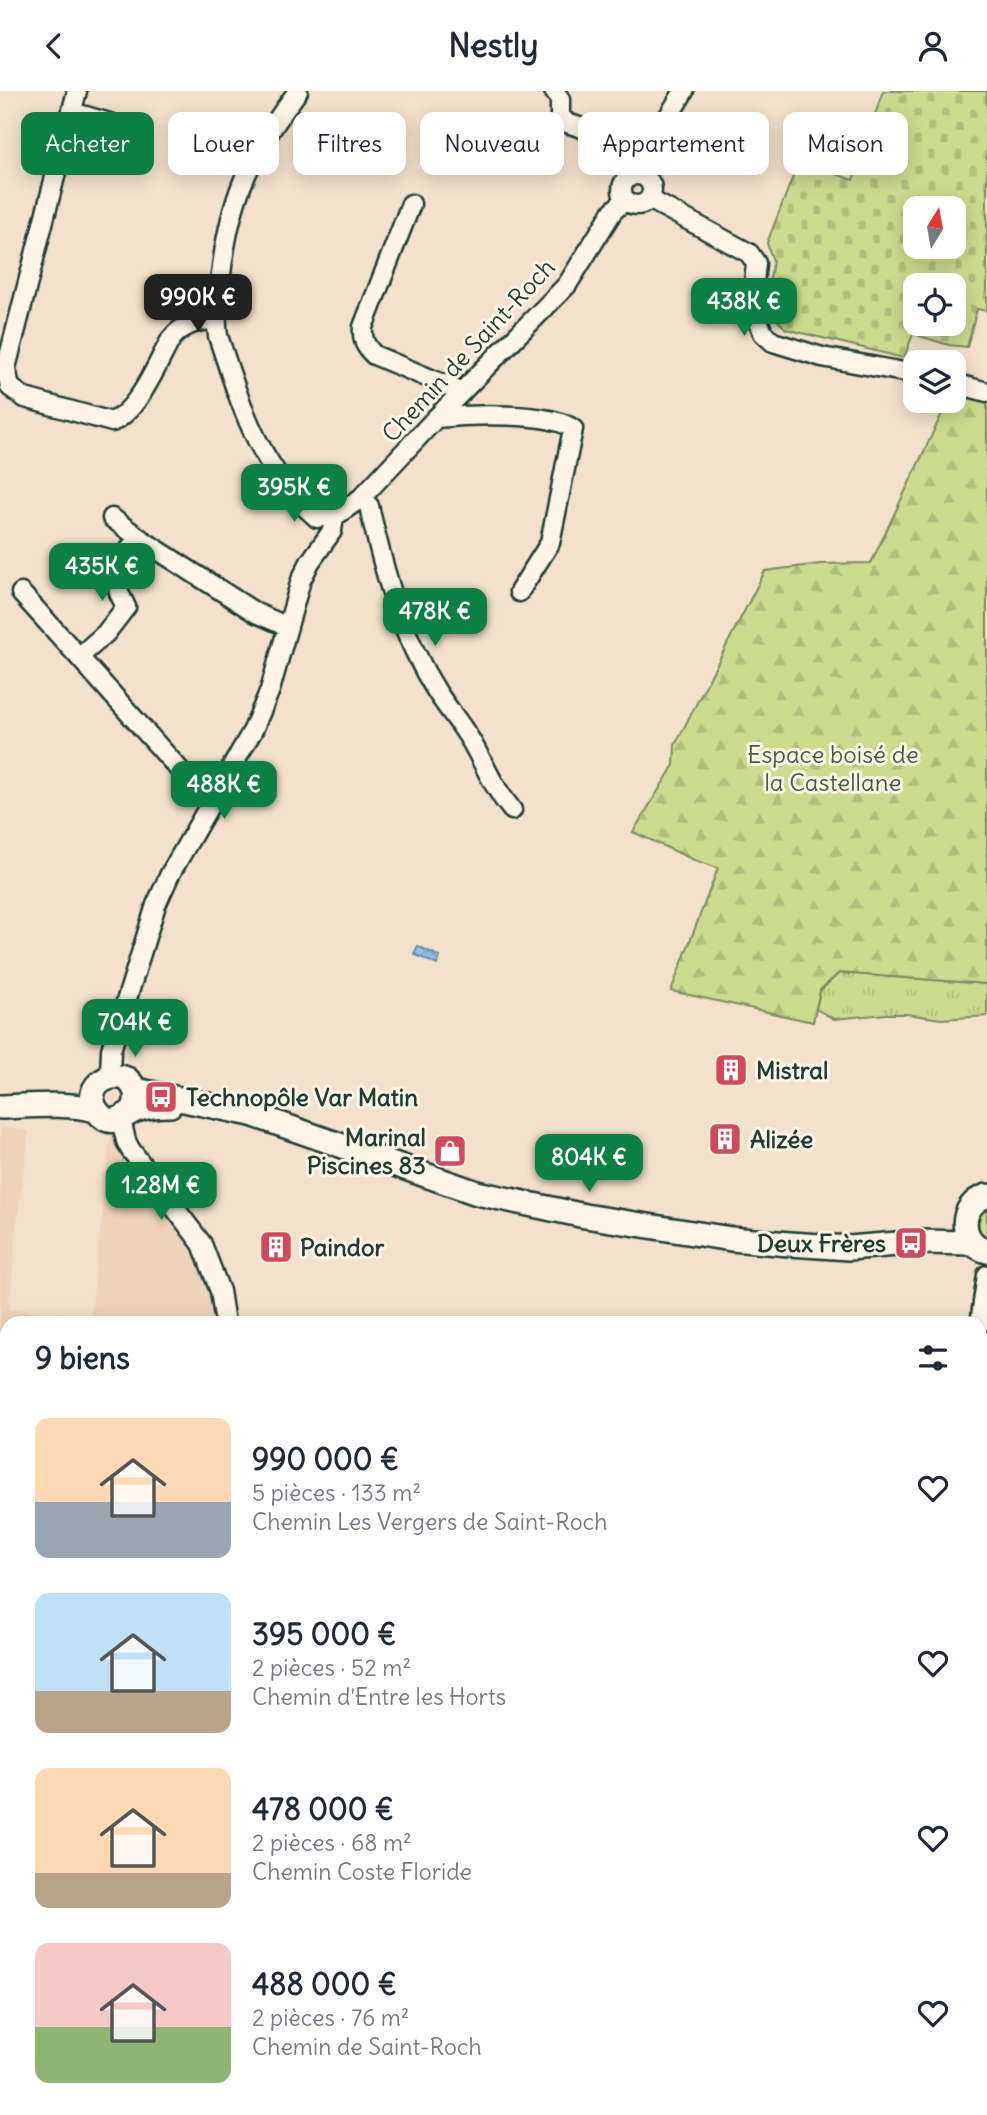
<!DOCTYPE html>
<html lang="fr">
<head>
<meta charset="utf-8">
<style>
	body { margin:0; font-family:Delius,sans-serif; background:#f2f2f3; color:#1f2937; height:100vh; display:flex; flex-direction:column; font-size:26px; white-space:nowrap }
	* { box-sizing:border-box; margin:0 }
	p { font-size:23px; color:#747a83 }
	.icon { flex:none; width:38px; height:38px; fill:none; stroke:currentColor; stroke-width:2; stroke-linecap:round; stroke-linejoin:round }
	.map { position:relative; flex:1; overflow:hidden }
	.drawer { position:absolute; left:0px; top:1225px; width:987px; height:800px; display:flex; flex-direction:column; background:#fff; border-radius:21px 21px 0 0; box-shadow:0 4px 18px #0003 }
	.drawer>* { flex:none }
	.hud { position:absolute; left:21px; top:21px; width:945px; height:63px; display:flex; gap:14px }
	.needle { width:46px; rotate:11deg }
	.tools { position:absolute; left:903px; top:105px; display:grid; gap:14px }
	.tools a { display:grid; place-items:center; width:63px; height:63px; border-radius:14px; background:#fff; box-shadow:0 4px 18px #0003; font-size:35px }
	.price { position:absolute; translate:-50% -60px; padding:0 16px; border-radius:14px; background:#0b8043; color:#fff; font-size:23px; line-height:46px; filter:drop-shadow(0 2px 4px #0008) }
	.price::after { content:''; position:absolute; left:50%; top:42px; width:21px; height:16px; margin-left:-10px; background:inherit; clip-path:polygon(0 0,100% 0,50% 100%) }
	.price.current { background:#222; color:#fff }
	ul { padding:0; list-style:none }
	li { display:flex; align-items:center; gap:21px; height:175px; padding:0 35px }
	li span { display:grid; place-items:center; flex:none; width:196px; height:140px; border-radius:14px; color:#555 }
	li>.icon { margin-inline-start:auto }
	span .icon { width:84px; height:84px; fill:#fffc; stroke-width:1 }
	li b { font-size:30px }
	h2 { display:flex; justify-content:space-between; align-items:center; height:84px; padding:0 35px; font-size:30px }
	.pill { padding:0 24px; border-radius:14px; background:#fff; box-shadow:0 4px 18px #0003; font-size:24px; line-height:63px }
	.pill.current { background:#0b8043; color:#fff }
	header { display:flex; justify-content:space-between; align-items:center; height:91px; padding:0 35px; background:#fff; font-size:32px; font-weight:700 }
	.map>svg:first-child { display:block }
	.built { fill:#edd3b9 }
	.grass { fill:url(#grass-tufts); stroke:#768c61; stroke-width:2 }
	.forest { fill:url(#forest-firs); stroke:#768c61; stroke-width:2 }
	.cemetery { fill:url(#cemetery-stones); stroke:#768c61; stroke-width:2; fill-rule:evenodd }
	.water { fill:url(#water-waves); stroke:#658ca3; stroke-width:2 }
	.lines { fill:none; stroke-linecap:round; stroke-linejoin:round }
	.minor-casing { stroke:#1f3d34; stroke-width:23 }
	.major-casing { stroke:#1f3d34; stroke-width:28 }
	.minor { stroke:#fcf5e5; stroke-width:18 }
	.major { stroke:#fcf5e5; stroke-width:23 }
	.labels { text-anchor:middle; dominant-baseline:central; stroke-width:6; stroke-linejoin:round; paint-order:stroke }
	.street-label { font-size:24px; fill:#1f3d34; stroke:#fcf5e5 }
	.park-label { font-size:24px; fill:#425d46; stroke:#fcf5e5 }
	.poi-label { font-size:24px; font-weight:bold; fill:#1f3d34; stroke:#fcf5e5; text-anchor:start }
</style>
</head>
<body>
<header><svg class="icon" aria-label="back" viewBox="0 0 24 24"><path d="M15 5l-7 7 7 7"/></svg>Nestly<svg class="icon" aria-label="person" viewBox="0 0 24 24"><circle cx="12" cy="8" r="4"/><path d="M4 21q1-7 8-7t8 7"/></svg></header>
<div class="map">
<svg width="987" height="2024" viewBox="0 0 987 2024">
	<defs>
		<pattern id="grass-tufts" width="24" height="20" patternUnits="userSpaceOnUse" patternTransform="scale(1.75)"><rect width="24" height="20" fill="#cddb8e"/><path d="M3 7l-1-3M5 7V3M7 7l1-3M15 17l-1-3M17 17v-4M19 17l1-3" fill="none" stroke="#b0bd7b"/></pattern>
		<pattern id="forest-firs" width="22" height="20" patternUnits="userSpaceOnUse" patternTransform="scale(1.75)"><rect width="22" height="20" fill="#cddb8e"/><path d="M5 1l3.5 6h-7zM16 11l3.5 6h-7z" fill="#b0bd7b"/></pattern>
		<pattern id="cemetery-stones" width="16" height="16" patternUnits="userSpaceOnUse" patternTransform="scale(1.75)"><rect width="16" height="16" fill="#cddb8e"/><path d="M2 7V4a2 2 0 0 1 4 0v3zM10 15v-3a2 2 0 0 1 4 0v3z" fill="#b0bd7b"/></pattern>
		<pattern id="water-waves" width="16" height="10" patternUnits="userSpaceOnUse" patternTransform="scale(1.75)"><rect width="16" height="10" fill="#93c0ed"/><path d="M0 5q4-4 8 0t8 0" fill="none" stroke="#779dc1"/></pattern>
	</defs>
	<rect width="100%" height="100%" fill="#f3e1cb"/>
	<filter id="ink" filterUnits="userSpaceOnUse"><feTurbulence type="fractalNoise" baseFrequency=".0143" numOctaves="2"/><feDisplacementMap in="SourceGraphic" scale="14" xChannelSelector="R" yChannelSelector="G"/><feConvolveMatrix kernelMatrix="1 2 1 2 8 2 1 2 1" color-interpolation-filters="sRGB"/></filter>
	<g filter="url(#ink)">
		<path class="built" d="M0,1035L29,1040L16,1141L10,1219L91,1223L111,1041L127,1070L195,1162L210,1205L214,1232H7V1371L0,1370Z
			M987,1284V1382H980V1349Z"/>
		<path class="grass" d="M839,882L987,893V925L941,928L907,923H886L834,928L816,918L820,900Z
			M987,1118V1147L981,1144L976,1134L980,1123Z"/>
		<path class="forest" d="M954,303L987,312V893L839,882L820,899L813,931L671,900L718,777L694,769L633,741L674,674L675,654L765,480L820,473L871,472L948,310H954Z
			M980,2012L987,2020V2024H925L937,2018H980Z"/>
		<path class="cemetery" d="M883,0H987V220L977,218L967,256L949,254L913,243L904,267L786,238L771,222L769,195L773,170L767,152L799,70L853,89ZM915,117H954V156H915ZM915,194H954V233H915Z"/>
		<path class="water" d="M418,855L440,866L437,874L414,863Z"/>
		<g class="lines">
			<defs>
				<path id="minor" d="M77,0L6,277L10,296L25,307L112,331C139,319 157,273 171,248C182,234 198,229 215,229
					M298,0C248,67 229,107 220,192C218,211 215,226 218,245C241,314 259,378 317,427
					M554,0L560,8V25L567,32L648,59
					M72,21L133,39
					M622 99a15 15 0 1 1 30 0a15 15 0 1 1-30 0Z
					M642,85L648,59L684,0
					M649,108L749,162L756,172L752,213L763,242L773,251L822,266L915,283
					M411,113L363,236C362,249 365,255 374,264L462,301
					M954,292L987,301
					M436,327C466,324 551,320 573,338L550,452L519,501
					M361,407L369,415C384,481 401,544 437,601C448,618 461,633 471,650C485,674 494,698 512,719
					M112,427L142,449
					M331,428L361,407L436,327L567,194L613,120L625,109
					M21,502L79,566
					M211,714L79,566L106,542L126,516L119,502L115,481L131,456L142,449L256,522L288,536
					M110,985L111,959L156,814L170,783L253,639L270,599L301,489L310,471L332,440L333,432L326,425L317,427
					M121,1028L126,1050L130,1058L202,1153L220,1200L225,1232
					M980,1232L987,1184"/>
				<path id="major" d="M136,999L251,1023L477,1102L585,1125L731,1148L790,1153L849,1157L921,1151L972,1152
					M0,1016C31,1015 65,1011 96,1019
					M133,1019C139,1007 137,997 127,988C106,979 82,999 97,1020C112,1040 124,1023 136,1019C147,1015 159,1014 170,1014
					M987,1105C958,1113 958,1152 987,1160"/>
			</defs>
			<use href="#minor" class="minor-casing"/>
			<use href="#major" class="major-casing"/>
			<use href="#minor" class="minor"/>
			<use href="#major" class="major"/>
		</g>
	</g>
	<defs>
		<symbol id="building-square" viewBox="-11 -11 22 22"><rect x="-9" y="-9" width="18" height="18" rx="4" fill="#d1495b" stroke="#fcf5e5"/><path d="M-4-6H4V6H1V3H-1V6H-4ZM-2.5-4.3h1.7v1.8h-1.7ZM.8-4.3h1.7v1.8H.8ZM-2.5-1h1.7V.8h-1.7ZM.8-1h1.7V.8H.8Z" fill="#fff"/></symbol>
		<symbol id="bus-square" viewBox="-11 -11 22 22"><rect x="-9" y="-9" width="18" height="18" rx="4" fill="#d1495b" stroke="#fcf5e5"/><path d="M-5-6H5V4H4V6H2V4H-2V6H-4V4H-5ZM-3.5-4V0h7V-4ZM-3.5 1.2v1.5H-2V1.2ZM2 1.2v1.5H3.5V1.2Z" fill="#fff"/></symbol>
		<symbol id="shop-square" viewBox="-11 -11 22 22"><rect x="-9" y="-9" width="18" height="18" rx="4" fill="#d1495b" stroke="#fcf5e5"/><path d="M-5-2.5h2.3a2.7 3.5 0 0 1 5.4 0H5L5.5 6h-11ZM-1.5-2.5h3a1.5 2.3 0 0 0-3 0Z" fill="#fff"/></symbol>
	</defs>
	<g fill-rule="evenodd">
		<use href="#building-square" x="712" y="960" width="38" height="38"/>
		<use href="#bus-square" x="142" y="987" width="38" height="38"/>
		<use href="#building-square" x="706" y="1029" width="38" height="38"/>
		<use href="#shop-square" x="431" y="1041" width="38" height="38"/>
		<use href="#bus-square" x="892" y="1133" width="38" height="38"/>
		<use href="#building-square" x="257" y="1137" width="38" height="38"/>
	</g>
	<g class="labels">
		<g class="street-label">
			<text transform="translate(468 259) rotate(-47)">Chemin de Saint-Roch</text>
		</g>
		<g class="park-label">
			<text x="833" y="663">Espace boisé de<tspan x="833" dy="28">la Castellane</tspan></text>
		</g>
		<g class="poi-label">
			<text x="756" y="979">Mistral</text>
			<text x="186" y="1006">Technopôle Var Matin</text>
			<text x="426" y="1046" text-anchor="end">Marinal<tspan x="426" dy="28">Piscines 83</tspan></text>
			<text x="750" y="1048">Alizée</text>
			<text x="886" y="1152" text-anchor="end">Deux Frères</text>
			<text x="300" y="1156">Paindor</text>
		</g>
	</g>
</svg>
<div class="tools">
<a><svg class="needle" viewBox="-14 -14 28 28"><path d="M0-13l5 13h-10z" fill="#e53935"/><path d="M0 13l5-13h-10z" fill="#747a83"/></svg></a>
<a><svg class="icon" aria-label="locate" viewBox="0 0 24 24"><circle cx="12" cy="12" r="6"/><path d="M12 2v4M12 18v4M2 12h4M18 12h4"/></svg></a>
<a><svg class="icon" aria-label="layers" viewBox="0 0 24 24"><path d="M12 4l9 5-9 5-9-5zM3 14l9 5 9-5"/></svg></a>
</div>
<b class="price current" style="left:198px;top:243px">990K €</b>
<b class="price" style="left:744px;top:247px">438K €</b>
<b class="price" style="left:294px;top:433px">395K €</b>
<b class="price" style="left:102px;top:512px">435K €</b>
<b class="price" style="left:435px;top:557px">478K €</b>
<b class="price" style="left:224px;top:730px">488K €</b>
<b class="price" style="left:135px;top:968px">704K €</b>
<b class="price" style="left:589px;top:1103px">804K €</b>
<b class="price" style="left:161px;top:1131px">1.28M €</b>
<div class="hud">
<a class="pill current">Acheter</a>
<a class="pill">Louer</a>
<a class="pill">Filtres</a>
<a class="pill">Nouveau</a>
<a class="pill">Appartement</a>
<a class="pill">Maison</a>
</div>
<section class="drawer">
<h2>9 biens<svg class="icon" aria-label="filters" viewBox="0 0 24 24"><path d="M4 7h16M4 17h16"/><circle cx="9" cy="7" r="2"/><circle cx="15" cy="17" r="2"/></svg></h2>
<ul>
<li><span style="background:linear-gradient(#ffd9b3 60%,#9aa5b1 0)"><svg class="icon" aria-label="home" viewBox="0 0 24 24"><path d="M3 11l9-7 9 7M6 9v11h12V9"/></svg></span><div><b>990 000 €</b><p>5 pièces · 133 m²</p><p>Chemin Les Vergers de Saint-Roch</p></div><svg class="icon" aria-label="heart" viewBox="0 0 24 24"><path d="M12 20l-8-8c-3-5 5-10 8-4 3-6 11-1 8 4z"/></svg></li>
<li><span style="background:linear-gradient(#bfe0f5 70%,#b9a48a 0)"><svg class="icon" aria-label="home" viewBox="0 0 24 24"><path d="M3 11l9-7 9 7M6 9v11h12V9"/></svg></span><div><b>395 000 €</b><p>2 pièces · 52 m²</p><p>Chemin d'Entre les Horts</p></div><svg class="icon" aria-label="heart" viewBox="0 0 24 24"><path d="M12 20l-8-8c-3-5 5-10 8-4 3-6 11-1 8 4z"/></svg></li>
<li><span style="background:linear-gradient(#ffd9b3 75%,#b9a48a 0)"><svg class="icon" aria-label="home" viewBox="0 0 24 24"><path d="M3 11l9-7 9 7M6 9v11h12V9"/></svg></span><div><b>478 000 €</b><p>2 pièces · 68 m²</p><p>Chemin Coste Floride</p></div><svg class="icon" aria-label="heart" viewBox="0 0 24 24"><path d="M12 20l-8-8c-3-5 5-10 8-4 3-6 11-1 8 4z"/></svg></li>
<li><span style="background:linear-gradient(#f6c9c9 60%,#8fb573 0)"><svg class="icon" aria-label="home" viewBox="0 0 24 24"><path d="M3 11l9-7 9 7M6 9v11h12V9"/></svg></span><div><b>488 000 €</b><p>2 pièces · 76 m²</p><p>Chemin de Saint-Roch</p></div><svg class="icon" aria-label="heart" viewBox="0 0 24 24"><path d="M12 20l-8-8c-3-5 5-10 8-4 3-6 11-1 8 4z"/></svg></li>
</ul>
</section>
</div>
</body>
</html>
